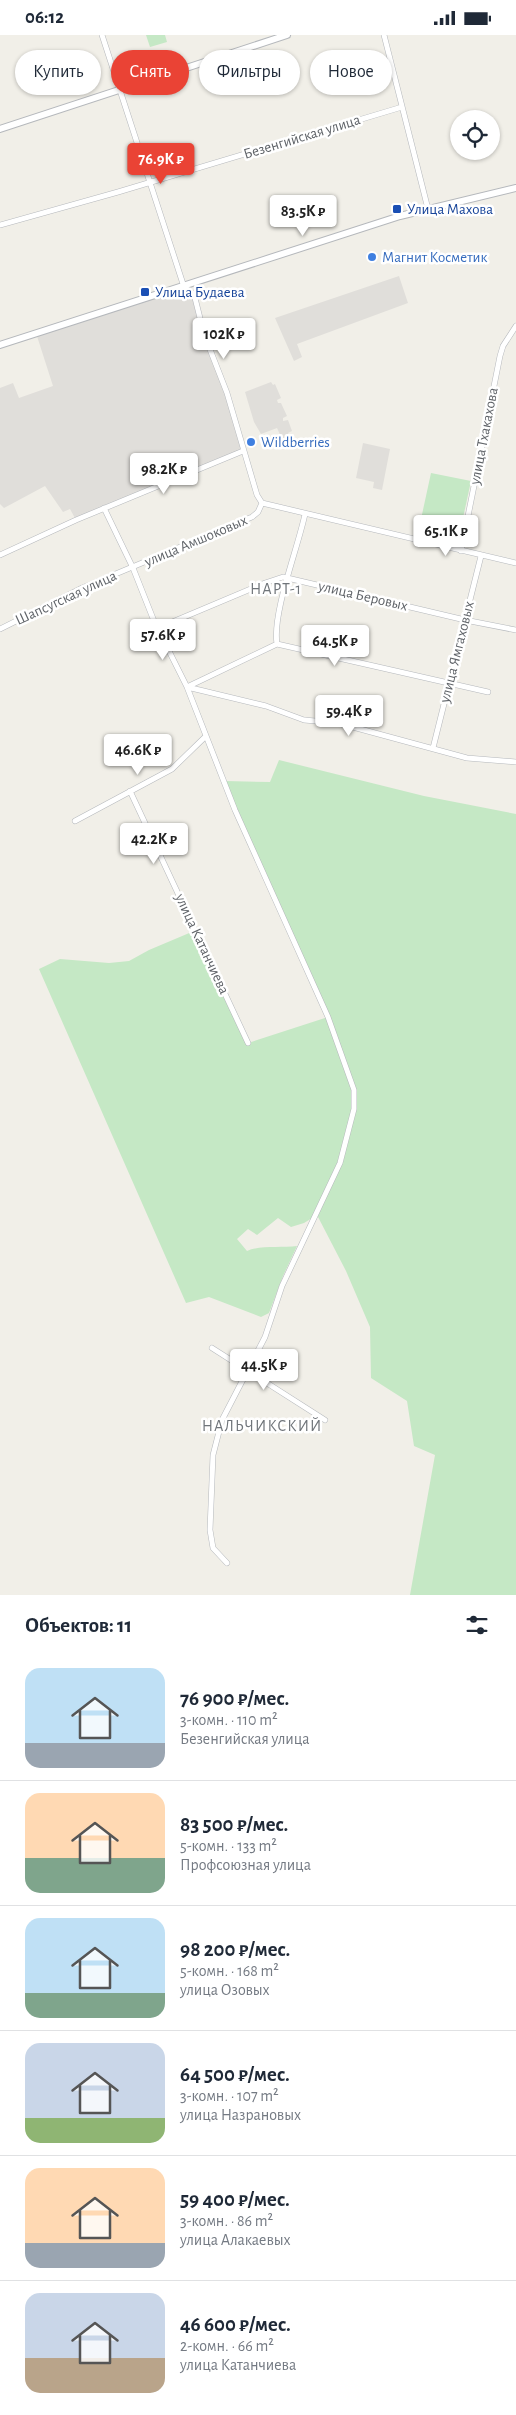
<!DOCTYPE html>
<html lang="ru">
<head>
<meta charset="utf-8">
<style>
	body { margin:0; font-family:"Alegreya Sans",sans-serif; background:#f6f6f7; color:#1f2937; height:100vh; display:flex; flex-direction:column; font-size:19px; white-space:nowrap }
	* { box-sizing:border-box; margin:0 }
	p { font-size:16px; color:#747a83 }
	.icon { flex:none; width:28px; height:28px; fill:none; stroke:currentColor; stroke-width:2; stroke-linecap:round; stroke-linejoin:round }
	.map { position:relative; height:1560px; overflow:hidden }
	.details { display:flex; flex-direction:column; background:#fff; flex:1 }
	.details>* { flex:none }
	.hud { position:absolute; left:15px; top:15px; width:486px; height:45px; display:flex; gap:10px }
	.tools { position:absolute; left:450px; top:75px; display:grid; gap:10px }
	.tools a { display:grid; place-items:center; width:50px; height:50px; border-radius:50%; background:#fff; box-shadow:0 1px 4px #0004; font-size:25px }
	.price { position:absolute; translate:-50% -42px; padding:0 11px; border-radius:5px; background:#fff; color:#222; font-size:16px; line-height:32px; filter:drop-shadow(0 1px 2px #0008) }
	.price::after { content:''; position:absolute; left:50%; top:30px; width:15px; height:11px; margin-left:-8px; background:inherit; clip-path:polygon(0 0,100% 0,50% 100%) }
	.price.current { background:#ea4335; color:#fff }
	ul { padding:0; list-style:none }
	li { display:flex; align-items:center; gap:15px; height:125px; padding:0 25px }
	li+li { border-top:1px solid #e0e1e3 }
	li span { display:grid; place-items:center; flex:none; width:140px; height:100px; border-radius:15px; color:#555 }
	li>.icon { margin-inline-start:auto }
	span .icon { width:60px; height:60px; fill:#fffc; stroke-width:1 }
	li b { font-size:21px }
	h2 { display:flex; justify-content:space-between; align-items:center; height:60px; padding:0 25px; font-size:21px }
	.chip { padding:0 18px; border-radius:22px; background:#fff; box-shadow:0 1px 4px #0004; font-size:18px; line-height:45px }
	.chip.current { background:#ea4335; color:#fff }
	.status { display:flex; justify-content:space-between; align-items:center; height:35px; padding:0 25px; background:#fff; direction:ltr }
	.status svg { height:14px; fill:currentColor }
	.map>svg:first-child { display:block }
	.industrial { fill:#e0deda }
	.green { fill:#c5e8c5 }
	.lines { fill:none; stroke-linecap:round; stroke-linejoin:round }
	.minor-casing { stroke:#b5b8bc; stroke-width:6 }
	.tertiary-casing { stroke:#b5b8bc; stroke-width:8 }
	.minor { stroke:#fff; stroke-width:5 }
	.tertiary { stroke:#fff; stroke-width:6 }
	.transit-dot { fill:#1a4fb4; stroke:#fff; stroke-width:2 }
	.shop-dot { fill:#3f7fe0; stroke:#fff; stroke-width:2 }
	.labels { text-anchor:middle; dominant-baseline:central; stroke-width:5; stroke-linejoin:round; paint-order:stroke }
	.street-label { font-size:15px; fill:#5f6368; stroke:#fff }
	.transit-label { font-size:15px; fill:#164399; stroke:#fff; text-anchor:start }
	.shop-label { font-size:15px; fill:#366cbe; stroke:#fff; text-anchor:start }
	.neighbourhood-label { font-size:16px; letter-spacing:1px; fill:#70757a; stroke:#fff }
</style>
</head>
<body>
<div class="status"><b>06:12</b><svg viewBox="0 0 49 12"><path d="M0 12V9h3v3zM5 12V6h3v6zM10 12V3h3v9zM15 12V0h3v12zM26 1h20v11H26zM47 4h2v5h-2z"/></svg></div>
<div class="map">
<svg width="516" height="1560" viewBox="0 0 516 1560">
	<rect width="100%" height="100%" fill="#f1efe8"/>
	<path class="industrial" d="M399,241L408,268L297,309L302,322L294,326L275,283Z
		M184,252L194,259L243,416L76,485L70,474L63,477L45,451L4,473L0,469V353L13,348L19,363L53,351L36,298Z
		M271,347L273,350L275,349L281,363L277,365L278,368H281L287,381L283,383V386L288,385L292,396L288,398L290,403L283,406L277,393L261,399L254,387L245,357Z
		M363,408L390,414L382,455L373,453L374,447L356,443Z"/>
	<path class="green" d="M146,0H165L167,7L150,12Z
		M431,438L471,446L458,506L418,498Z
		M279,725L424,761L516,779V1560H410L435,1420L414,1411L407,1366L371,1343L370,1292L346,1236L317,1180L304,1188L291,1192L278,1183L257,1200L248,1194L237,1204L247,1216C260,1210 282,1213 297,1211L283,1241L269,1278L261,1282L209,1262L186,1268L39,934L60,924L109,928L129,926L149,915L194,896L248,1008L328,982L225,746L270,747Z"/>
	<g class="lines">
		<defs>
			<path id="minor" d="M102,0L184,252L194,259L204,299L227,358L257,460L262,468
				M384,0L428,174
				M0,190L118,157L402,72
				M262,468L516,528
				M104,473L133,533L154,586L187,652L235,775L328,982L354,1055V1074L340,1128L282,1251L265,1302L222,1385L213,1420L210,1495L213,1513L227,1528
				M461,516L500,321L503,311L516,291
				M0,520L76,485L243,416
				M158,593L265,548L283,542L465,585L516,595
				M0,594L82,553L252,482L258,477L262,468
				M277,609C272,578 298,513 305,479
				M187,652L266,671L304,685L338,688L467,723L516,727
				M187,652L277,609L488,657
				M433,713L481,521
				M130,756L248,1008
				M75,786L172,734L205,702
				M212,1313L325,1385"/>
			<path id="tertiary" d="M0,94L287,0
				M0,310L400,181L516,153"/>
		</defs>
		<use href="#minor" class="minor-casing"/>
		<use href="#tertiary" class="tertiary-casing"/>
		<use href="#minor" class="minor"/>
		<use href="#tertiary" class="tertiary"/>
	</g>
	<g class="transit-dot">
		<rect x="392" y="169" width="10" height="10" rx="2.5"/>
		<rect x="140" y="252" width="10" height="10" rx="2.5"/>
	</g>
	<g class="shop-dot">
		<circle cx="372" cy="222" r="5"/>
		<circle cx="251" cy="407" r="5"/>
	</g>
	<g class="labels">
		<g class="street-label">
			<text transform="translate(302 102) rotate(-17)">Безенгийская улица</text>
			<text transform="translate(484 401) rotate(-79)">улица Тхакахова</text>
			<text transform="translate(196 506) rotate(-23)">улица Амшоковых</text>
			<text transform="translate(363 561) rotate(13)">улица Беровых</text>
			<text transform="translate(66 563) rotate(-25)">Шапсугская улица</text>
			<text transform="translate(457 617) rotate(-76)">улица Ямгаховых</text>
			<text transform="translate(202 909) rotate(65)">улица Катанчиева</text>
		</g>
		<g class="transit-label">
			<text x="407" y="174">Улица Махова</text>
			<text x="155" y="257">Улица Будаева</text>
		</g>
		<g class="shop-label">
			<text x="382" y="222">Магнит Косметик</text>
			<text x="261" y="407">Wildberries</text>
		</g>
		<g class="neighbourhood-label">
			<text x="276" y="554">НАРТ-1</text>
			<text x="262" y="1391">НАЛЬЧИКСКИЙ</text>
		</g>
	</g>
</svg>
<div class="tools">
<a><svg class="icon" aria-label="locate" viewBox="0 0 24 24"><circle cx="12" cy="12" r="6"/><path d="M12 2v4M12 18v4M2 12h4M18 12h4"/></svg></a>
</div>
<b class="price current" style="left:161px;top:150px">76.9K ₽</b>
<b class="price" style="left:303px;top:202px">83.5K ₽</b>
<b class="price" style="left:224px;top:325px">102K ₽</b>
<b class="price" style="left:164px;top:460px">98.2K ₽</b>
<b class="price" style="left:446px;top:522px">65.1K ₽</b>
<b class="price" style="left:163px;top:626px">57.6K ₽</b>
<b class="price" style="left:335px;top:632px">64.5K ₽</b>
<b class="price" style="left:349px;top:702px">59.4K ₽</b>
<b class="price" style="left:138px;top:741px">46.6K ₽</b>
<b class="price" style="left:154px;top:830px">42.2K ₽</b>
<b class="price" style="left:264px;top:1356px">44.5K ₽</b>
<div class="hud">
<a class="chip">Купить</a>
<a class="chip current">Снять</a>
<a class="chip">Фильтры</a>
<a class="chip">Новое</a>
</div>
</div>
<section class="details">
<h2>Объектов: 11<svg class="icon" aria-label="filters" viewBox="0 0 24 24"><path d="M4 7h16M4 17h16"/><circle cx="9" cy="7" r="2"/><circle cx="15" cy="17" r="2"/></svg></h2>
<ul>
<li><span style="background:linear-gradient(#bfe0f5 75%,#9aa5b1 0)"><svg class="icon" aria-label="home" viewBox="0 0 24 24"><path d="M3 11l9-7 9 7M6 9v11h12V9"/></svg></span><div><b>76 900 ₽/мес.</b><p>3-комн. · 110 m²</p><p>Безенгийская улица</p></div></li>
<li><span style="background:linear-gradient(#ffd9b3 65%,#7fa58c 0)"><svg class="icon" aria-label="home" viewBox="0 0 24 24"><path d="M3 11l9-7 9 7M6 9v11h12V9"/></svg></span><div><b>83 500 ₽/мес.</b><p>5-комн. · 133 m²</p><p>Профсоюзная улица</p></div></li>
<li><span style="background:linear-gradient(#bfe0f5 75%,#7fa58c 0)"><svg class="icon" aria-label="home" viewBox="0 0 24 24"><path d="M3 11l9-7 9 7M6 9v11h12V9"/></svg></span><div><b>98 200 ₽/мес.</b><p>5-комн. · 168 m²</p><p>улица Озовых</p></div></li>
<li><span style="background:linear-gradient(#c9d6e8 75%,#8fb573 0)"><svg class="icon" aria-label="home" viewBox="0 0 24 24"><path d="M3 11l9-7 9 7M6 9v11h12V9"/></svg></span><div><b>64 500 ₽/мес.</b><p>3-комн. · 107 m²</p><p>улица Назрановых</p></div></li>
<li><span style="background:linear-gradient(#ffd9b3 75%,#9aa5b1 0)"><svg class="icon" aria-label="home" viewBox="0 0 24 24"><path d="M3 11l9-7 9 7M6 9v11h12V9"/></svg></span><div><b>59 400 ₽/мес.</b><p>3-комн. · 86 m²</p><p>улица Алакаевых</p></div></li>
<li><span style="background:linear-gradient(#c9d6e8 65%,#b9a48a 0)"><svg class="icon" aria-label="home" viewBox="0 0 24 24"><path d="M3 11l9-7 9 7M6 9v11h12V9"/></svg></span><div><b>46 600 ₽/мес.</b><p>2-комн. · 66 m²</p><p>улица Катанчиева</p></div></li>
</ul>
</section>
</body>
</html>
